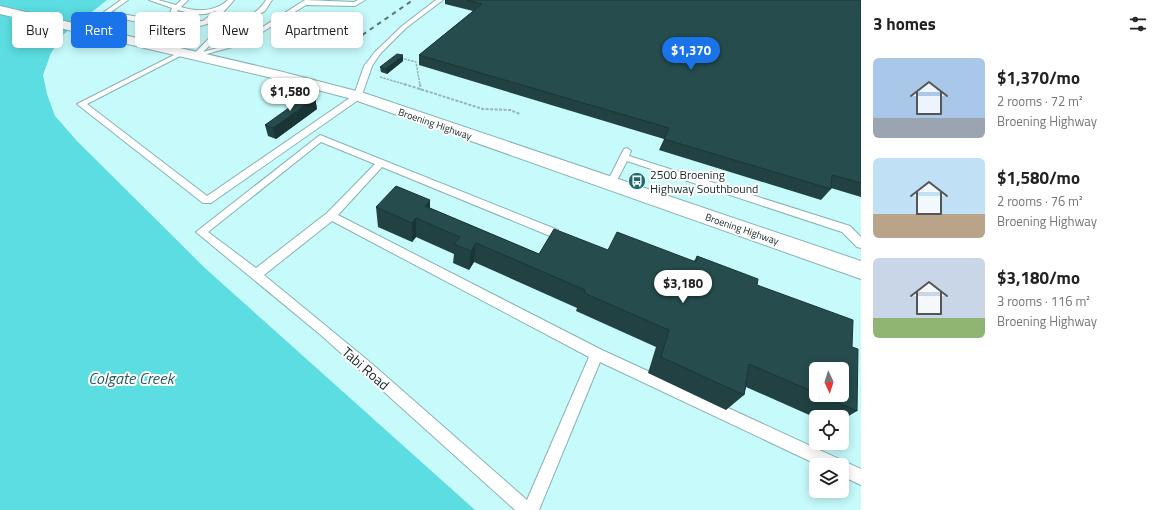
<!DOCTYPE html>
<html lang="en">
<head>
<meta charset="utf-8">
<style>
	body { margin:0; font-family:"Titillium Web",sans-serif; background:#f6f6f6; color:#222; height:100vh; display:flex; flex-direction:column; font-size:15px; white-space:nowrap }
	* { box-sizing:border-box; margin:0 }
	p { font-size:13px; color:#767676 }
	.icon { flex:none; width:22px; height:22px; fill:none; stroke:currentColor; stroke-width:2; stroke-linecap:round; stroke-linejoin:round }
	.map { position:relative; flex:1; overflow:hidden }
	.details { display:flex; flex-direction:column; background:#fff; width:300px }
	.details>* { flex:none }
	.guide { position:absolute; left:12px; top:12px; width:380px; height:36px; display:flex; gap:8px }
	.needle { width:26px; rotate:176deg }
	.buttons { position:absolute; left:809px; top:362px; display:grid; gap:8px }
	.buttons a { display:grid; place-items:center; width:40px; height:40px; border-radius:6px; background:#fff; box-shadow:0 2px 10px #0003; font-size:20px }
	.price { position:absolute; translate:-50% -34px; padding:0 9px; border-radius:14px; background:#fff; color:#222; font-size:13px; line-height:26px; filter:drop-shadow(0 1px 2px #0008) }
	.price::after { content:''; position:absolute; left:50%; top:24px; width:12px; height:9px; margin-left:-6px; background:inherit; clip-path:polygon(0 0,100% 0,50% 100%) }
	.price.current { background:#1a73e8; color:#fff }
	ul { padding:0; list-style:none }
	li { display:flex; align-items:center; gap:12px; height:100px; padding:0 12px }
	li span { display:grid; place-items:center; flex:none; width:112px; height:80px; border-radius:6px; color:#555 }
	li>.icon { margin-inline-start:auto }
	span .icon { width:48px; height:48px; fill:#fffc; stroke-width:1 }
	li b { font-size:17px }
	h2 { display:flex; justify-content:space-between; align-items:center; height:48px; padding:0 12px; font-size:17px }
	.chip { padding:0 14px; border-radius:6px; background:#fff; box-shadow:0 2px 10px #0003; font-size:14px; line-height:36px }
	.chip.current { background:#1a73e8; color:#fff }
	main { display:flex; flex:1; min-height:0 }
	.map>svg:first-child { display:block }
	.built { fill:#c6fafb; fill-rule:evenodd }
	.water { fill:#5bdde1 }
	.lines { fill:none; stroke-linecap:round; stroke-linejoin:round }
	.service-casing { stroke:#89b1b2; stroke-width:2 }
	.primary-casing { stroke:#89b1b2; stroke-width:2 }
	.path-far1 { stroke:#98b4b4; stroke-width:1.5; stroke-dasharray:2.5 1; stroke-linecap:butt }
	.path { stroke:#98b4b4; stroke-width:2; stroke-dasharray:3 1.5; stroke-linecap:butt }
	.service { fill:#fff; fill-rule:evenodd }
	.primary { fill:#fff; fill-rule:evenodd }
	.rail { stroke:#5c7273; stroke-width:2; stroke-dasharray:4.5 4.5; stroke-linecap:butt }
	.wall { fill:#214142; fill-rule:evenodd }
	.shaded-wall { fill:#1b3536 }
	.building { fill:#264c4d; stroke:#1b3536 }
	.labels { text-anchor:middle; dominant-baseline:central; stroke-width:4; stroke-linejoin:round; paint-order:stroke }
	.far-street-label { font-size:10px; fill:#152526; stroke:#fff }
	.poi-label { font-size:12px; fill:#152526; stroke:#fff; text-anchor:start }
	.near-street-label { font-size:14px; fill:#152526; stroke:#fff }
	.near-water-label { font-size:16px; font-style:italic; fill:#245b5d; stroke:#fff }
</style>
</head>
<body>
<main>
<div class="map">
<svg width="861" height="510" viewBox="0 0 861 510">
	<rect width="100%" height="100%" fill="#dcfefe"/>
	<path class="built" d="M107,0H861V510H475L206,269L77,141L55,116L47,94L43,75L51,53L64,34ZM816,369H842V395H816ZM816,417H842V443H816ZM816,465H842V491H816Z"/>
	<path class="water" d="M0,0H107L64,34L51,53L43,75L47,94L55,116L77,141L206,269L475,510H0Z"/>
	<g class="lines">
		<defs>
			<path id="service" d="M121,0H128L111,12L166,22L172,8L149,0H158L176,5L181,0H188L181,7C197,12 215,12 228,0H234C227,8 217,21 207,24C180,34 131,21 104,14V12ZM178,10C192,14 204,17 217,10L203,21L172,23Z
				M266,0H272L265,11L218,37L203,52L239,42L305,0L354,2L358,0H365L355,6L306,5L243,44L192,58L191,56C198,51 205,41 213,35C230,22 255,19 266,0Z
				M436,0H443L406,28L380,54L372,66L361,98L211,203H203L77,104L180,52H184V54L87,104L207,196L354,95L364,66L375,52L402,26Z
				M320,135L558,230L559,233L558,236H550L382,167L338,215L602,350L861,469V485L842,476V465H818L600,362L539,510H515L322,336L196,232ZM321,142L375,164L327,213L256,268L208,232ZM332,221L589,357L527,500L371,363L264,275Z
				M627,148L631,151L629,156L850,226L861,237V248L857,247L842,232L627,161L614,186H608L606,184L624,149Z"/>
			<path id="primary" d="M0,6L279,71L364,93L861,261V279L352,99L276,79L0,14Z"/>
		</defs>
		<use href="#service" class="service-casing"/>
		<use href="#primary" class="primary-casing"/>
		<path class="path-far1" d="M401,58L416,62L420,85
			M380,77L407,85"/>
		<path class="path" d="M404,84L483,109L510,110L520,114
			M420,84L421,90"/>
		<use href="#service" class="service"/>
		<use href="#primary" class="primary"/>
		<path class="rail" d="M355,40L413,0"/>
	</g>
	<path class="wall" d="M445,0H861V197L831,188V189L821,200L659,150L664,139L419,65V55L473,11L445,4Z
		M403,61L387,74L381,72L380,67Z
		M315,98L317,109L276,139L268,136L265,125Z
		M376,207L430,208L539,254L608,250L694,261L697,256L757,285L852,347L857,411L842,420V417H816V418L746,387L744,395L726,410L648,373L656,347L576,311L577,308L474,262L469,270L453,263L454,254L416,237L412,242L378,227ZM816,369L842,395H816Z"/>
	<path class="shaded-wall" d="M403,55V61L387,74L386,69Z
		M315,98L317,109L276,139L273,128Z
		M430,200V219L425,206Z
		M416,218V237L412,242V223Z
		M476,243L474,262L469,270L471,251Z"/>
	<path class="building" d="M466,0H861V183L832,175L831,189L664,139L669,128L419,55L482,4Z
		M397,54L403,55L386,69L380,67Z
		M307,95L315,98L273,128L265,125Z
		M396,186L430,200L425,206L539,254L554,229L608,250L617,232L696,262L697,256L758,279L757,285L853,320L852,347L858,349L857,411L820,395H842V369H816V393L749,364L744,395L661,357L669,330L584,293L585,290L476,243L471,251L454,244L460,237L416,218L412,223L376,207Z"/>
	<defs>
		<symbol id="bus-disc" viewBox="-11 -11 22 22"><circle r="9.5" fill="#1e6b6d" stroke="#fff"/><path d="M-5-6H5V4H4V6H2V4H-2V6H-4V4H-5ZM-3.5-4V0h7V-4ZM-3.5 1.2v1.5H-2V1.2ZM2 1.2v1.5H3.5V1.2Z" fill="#fff"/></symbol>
	</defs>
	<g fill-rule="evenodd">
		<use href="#bus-disc" x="627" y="171" width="20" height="20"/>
	</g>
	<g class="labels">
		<g class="far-street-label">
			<text transform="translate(435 124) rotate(19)">Broening Highway</text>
			<text transform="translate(742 229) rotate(19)">Broening Highway</text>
		</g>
		<g class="poi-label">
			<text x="650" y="174">2500 Broening<tspan x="650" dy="14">Highway Southbound</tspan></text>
		</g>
		<g class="near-street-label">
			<text transform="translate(366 368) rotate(41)">Tabi Road</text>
		</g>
		<g class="near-water-label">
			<text x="131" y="378">Colgate Creek</text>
		</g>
	</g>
</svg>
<div class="buttons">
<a><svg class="needle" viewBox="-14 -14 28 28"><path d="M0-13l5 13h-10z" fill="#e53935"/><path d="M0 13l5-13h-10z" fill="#767676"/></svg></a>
<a><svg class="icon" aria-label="locate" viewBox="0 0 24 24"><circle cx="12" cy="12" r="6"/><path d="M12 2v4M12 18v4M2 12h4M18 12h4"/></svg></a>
<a><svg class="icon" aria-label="layers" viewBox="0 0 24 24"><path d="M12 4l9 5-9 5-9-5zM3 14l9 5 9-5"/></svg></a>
</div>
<b class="price current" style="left:691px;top:71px">$1,370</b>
<b class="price" style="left:290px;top:112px">$1,580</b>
<b class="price" style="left:683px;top:304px">$3,180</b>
<div class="guide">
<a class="chip">Buy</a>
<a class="chip current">Rent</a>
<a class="chip">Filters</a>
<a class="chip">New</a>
<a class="chip">Apartment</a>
</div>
</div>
<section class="details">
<h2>3 homes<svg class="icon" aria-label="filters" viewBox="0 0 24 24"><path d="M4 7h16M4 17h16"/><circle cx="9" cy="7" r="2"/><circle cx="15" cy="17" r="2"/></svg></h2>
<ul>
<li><span style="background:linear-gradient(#a9c7e8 75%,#9aa5b1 0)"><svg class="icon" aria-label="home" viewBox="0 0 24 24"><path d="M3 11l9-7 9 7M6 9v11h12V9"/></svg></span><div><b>$1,370/mo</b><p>2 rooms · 72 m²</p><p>Broening Highway</p></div></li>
<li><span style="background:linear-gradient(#bfe0f5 70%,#b9a48a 0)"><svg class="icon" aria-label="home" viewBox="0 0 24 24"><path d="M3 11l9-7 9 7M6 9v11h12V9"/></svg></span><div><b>$1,580/mo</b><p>2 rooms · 76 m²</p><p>Broening Highway</p></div></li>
<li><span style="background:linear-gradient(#c9d6e8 75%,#8fb573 0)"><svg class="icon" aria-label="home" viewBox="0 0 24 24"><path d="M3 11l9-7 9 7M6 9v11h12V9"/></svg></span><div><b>$3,180/mo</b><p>3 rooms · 116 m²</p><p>Broening Highway</p></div></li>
</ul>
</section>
</main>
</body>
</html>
